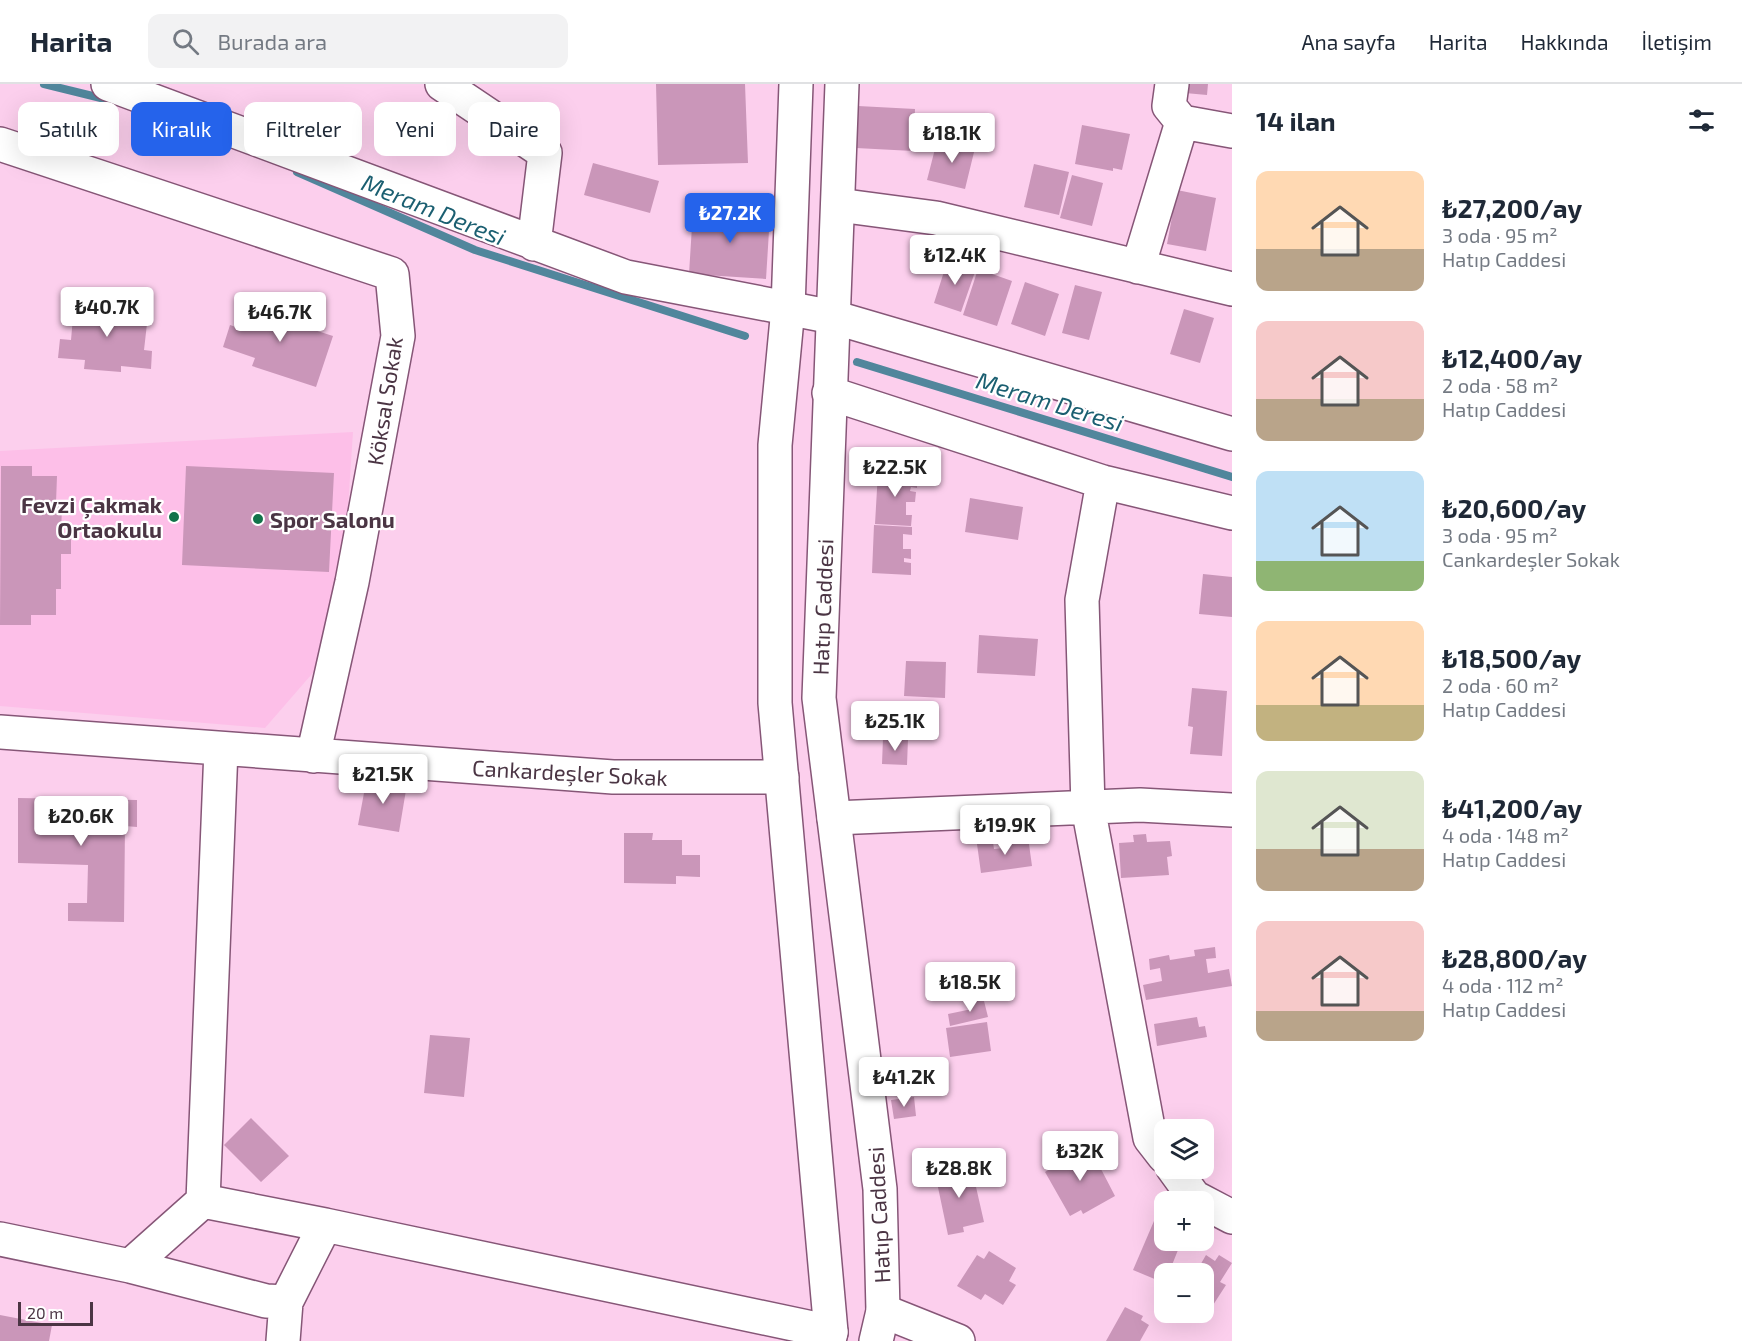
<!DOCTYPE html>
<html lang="tr">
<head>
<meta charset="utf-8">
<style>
	body { margin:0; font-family:"Exo 2",sans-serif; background:#f2f2f3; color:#1f2937; height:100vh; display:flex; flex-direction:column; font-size:22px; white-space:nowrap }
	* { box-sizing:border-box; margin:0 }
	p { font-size:20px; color:#747a83 }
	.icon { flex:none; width:33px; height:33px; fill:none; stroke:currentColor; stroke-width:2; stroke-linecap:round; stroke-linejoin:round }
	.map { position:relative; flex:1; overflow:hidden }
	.details { display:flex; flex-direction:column; background:#fff; width:510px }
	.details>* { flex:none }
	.guide { position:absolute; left:18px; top:18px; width:570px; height:54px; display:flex; gap:12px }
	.tools { position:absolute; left:1154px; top:1035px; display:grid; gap:12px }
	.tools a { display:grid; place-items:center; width:60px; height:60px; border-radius:12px; background:#fff; box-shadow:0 6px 24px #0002; font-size:30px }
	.scale { position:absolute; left:18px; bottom:15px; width:75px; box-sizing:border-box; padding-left:6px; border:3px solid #4b3544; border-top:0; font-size:16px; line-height:21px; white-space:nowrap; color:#4b3544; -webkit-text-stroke:4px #fff; paint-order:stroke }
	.price { position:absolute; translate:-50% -51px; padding:0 14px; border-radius:6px; background:#fff; color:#222; font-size:20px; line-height:39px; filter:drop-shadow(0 2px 3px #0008) }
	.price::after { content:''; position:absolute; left:50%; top:36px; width:18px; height:14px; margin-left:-9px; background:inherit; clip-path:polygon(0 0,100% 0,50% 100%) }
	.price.current { background:#2563eb; color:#fff }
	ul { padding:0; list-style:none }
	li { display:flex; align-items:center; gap:18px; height:150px; padding:0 24px }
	li span { display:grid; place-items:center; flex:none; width:168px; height:120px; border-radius:12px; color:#555 }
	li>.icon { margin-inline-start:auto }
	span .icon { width:72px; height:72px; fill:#fffc; stroke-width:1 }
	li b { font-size:26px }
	h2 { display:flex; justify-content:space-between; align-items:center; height:72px; padding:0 24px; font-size:26px }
	.pill { padding:0 21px; border-radius:12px; background:#fff; box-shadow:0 6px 24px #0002; font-size:21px; line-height:54px }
	.pill.current { background:#2563eb; color:#fff }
	header { display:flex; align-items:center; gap:36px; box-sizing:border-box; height:84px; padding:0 30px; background:#fff; border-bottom:2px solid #e0e1e3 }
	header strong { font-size:28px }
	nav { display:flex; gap:33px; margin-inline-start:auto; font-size:21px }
	.search { width:420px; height:54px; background:#f2f2f3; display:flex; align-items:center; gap:15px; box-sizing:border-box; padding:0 21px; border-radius:12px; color:#747a83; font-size:22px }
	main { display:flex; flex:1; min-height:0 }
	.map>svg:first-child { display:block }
	.built { fill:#fdbfe8 }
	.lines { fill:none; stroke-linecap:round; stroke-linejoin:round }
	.stream { stroke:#51869c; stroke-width:8 }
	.building { fill:#ca96b9 }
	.minor-casing { stroke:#865677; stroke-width:36 }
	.major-casing { stroke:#865677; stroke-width:36 }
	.minor { stroke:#fff; stroke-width:33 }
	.major { stroke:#fff; stroke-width:33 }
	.poi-dot { fill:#11734a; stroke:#fff; stroke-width:2 }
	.labels { text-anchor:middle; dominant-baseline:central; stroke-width:4.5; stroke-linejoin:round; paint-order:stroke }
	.street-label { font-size:22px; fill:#4b3544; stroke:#fff }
	.poi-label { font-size:22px; font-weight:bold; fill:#4b3544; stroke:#fff; text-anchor:end }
	.water-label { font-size:24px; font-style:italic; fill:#1b5f71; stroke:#fff }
</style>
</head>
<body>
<header>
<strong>Harita</strong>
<div class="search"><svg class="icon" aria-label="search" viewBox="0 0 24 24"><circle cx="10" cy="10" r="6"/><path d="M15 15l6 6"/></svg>Burada ara</div>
<nav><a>Ana sayfa</a><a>Harita</a><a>Hakkında</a><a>İletişim</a></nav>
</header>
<main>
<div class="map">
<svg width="1232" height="1257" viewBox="0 0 1232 1257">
	<rect width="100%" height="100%" fill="#fccfed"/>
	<path class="built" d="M353,348L343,499L318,583L265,644L0,622V367Z"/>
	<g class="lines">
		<path class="stream" d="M44,0L109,16
			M297,88L475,166L745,252
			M857,278L1232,393"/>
	</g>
	<path class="building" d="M656,0H745L748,79L658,81Z
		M1174,0H1208L1207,11L1174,8Z
		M858,22L915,25L913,67L856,64Z
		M1082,41L1130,50L1122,86L1113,84V87L1075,80Z
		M953,55L976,60L965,105L927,96L936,61L951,65Z
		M593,79L659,97L650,129L584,111Z
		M1034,80L1069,88L1059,131L1024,123Z
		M1072,91L1103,99L1092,142L1060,134Z
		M1177,106L1216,114L1206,167L1167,160Z
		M693,126L770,131L766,195L689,190Z
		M948,175L976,185L961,228L934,219Z
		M978,185L1012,197L997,242L963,231Z
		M1025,198L1059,210L1045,252L1011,240Z
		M1075,201L1102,208L1089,256L1062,249Z
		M92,218L130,222L129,230L148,231L144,266L152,267L151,285L121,282V288L84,285L85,276L58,274L60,255L71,256L74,222L92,225Z
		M265,220L311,235L308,244L333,252L316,303L252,282L255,274L223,263L230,241L236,243L243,222L262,228Z
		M1184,225L1214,234L1200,279L1170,270Z
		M1,382H32V392H57L56,419H62L61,454H71V470H61V505H56V531H31V541H0Z
		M186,382L334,389L329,488L182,481Z
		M878,388L917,390V404L911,403L910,407L916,408L915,418H906V431H912L911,442L875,440Z
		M970,414L1023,423L1018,456L965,448Z
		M874,441L912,443V451L903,450V465H911V475L904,474V478L911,479V491L872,489Z
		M1203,490L1232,493V533L1199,530Z
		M979,551L1038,555L1035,592L977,589Z
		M906,577L946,578L945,614L904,612Z
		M1192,604L1227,607L1222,672L1190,670L1193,643L1188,642Z
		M883,654L908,655L907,681L882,680Z
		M367,693L407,700L399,748L358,741Z
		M18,714L137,716V743L125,742L124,838L68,837V819H87L88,781L18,779Z
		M624,749H653L652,756H682V771H700V793L676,792V800L624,799Z
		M1146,750L1147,758L1170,757L1172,772L1167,773L1169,791L1121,794L1119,759L1134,758L1133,751Z
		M1028,753L1032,782L981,789L977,760L993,758L994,765L1003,764L1002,757Z
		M1215,863L1216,874L1206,875L1208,889L1229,885L1232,902L1146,916L1143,901L1162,897L1160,884L1150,886L1149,875L1169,871L1170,876L1195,872L1194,866Z
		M983,913L988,933L950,942L948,930L972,925L970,916Z
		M1197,933L1199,943L1205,942L1207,953L1157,962L1154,940Z
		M987,938L991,967L950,973L946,944Z
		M430,951L470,954L464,1013L424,1009Z
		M914,1013L916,1032L894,1035L891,1016Z
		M251,1034L289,1072L261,1098L224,1061Z
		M1088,1060L1115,1112L1083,1130L1081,1126L1070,1132L1045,1088Z
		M971,1081L984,1138L963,1143L964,1148L948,1151L935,1089Z
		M1154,1137L1164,1141V1156H1182L1172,1181L1165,1179L1157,1196L1133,1186Z
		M989,1167L1016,1184L1009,1197L1016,1201L1003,1221L985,1210L981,1216L957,1202L977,1171L984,1175Z
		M1206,1171L1215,1177L1219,1171L1232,1179L1220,1198L1226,1201L1206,1232L1203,1230V1190H1195Z
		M1125,1223L1143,1232L1141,1236L1149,1241L1140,1257H1106Z
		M0,1231L52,1241L49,1257H0Z"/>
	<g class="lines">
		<defs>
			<path id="minor" d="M108,0L626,193L833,233L1232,350
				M442,0L545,69L534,160
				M1172,0L1169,22L1182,38
				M0,60L392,190L398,252L352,498L313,672
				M838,121L936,134L1232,205
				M1138,183L1182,38L1232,47
				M829,309L1103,398L1232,429
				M1103,398L1082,516L1088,723L1150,1054L1164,1072
				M0,648L613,693H782
				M221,665L203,1117L325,1141
				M834,734L1140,721L1232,726
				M1173,1084L1194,1113L1232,1133
				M0,1155L130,1182L266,1217L286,1218L325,1141L831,1248
				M130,1182L203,1117
				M883,1227L958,1257
				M283,1257L286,1218"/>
			<path id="major" d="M796,0L788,224L775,361V619L831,1248L829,1257
				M842,0L819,614L880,1105L883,1227L876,1257"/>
		</defs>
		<use href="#minor" class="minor-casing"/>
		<use href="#major" class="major-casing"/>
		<use href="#minor" class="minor"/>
		<use href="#major" class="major"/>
	</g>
	<g class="poi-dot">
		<circle cx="174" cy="433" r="6"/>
		<circle cx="258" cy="435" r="6"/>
	</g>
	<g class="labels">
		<g class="street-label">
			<text transform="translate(384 317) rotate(-81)">Köksal Sokak</text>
			<text transform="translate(822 523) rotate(-88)">Hatıp Caddesi</text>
			<text transform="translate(570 688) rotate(3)">Cankardeşler Sokak</text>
			<text transform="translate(878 1131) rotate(-93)">Hatıp Caddesi</text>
		</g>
		<g class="poi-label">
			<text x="162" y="420">Fevzi Çakmak<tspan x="162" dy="25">Ortaokulu</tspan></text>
			<text x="270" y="435" text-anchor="start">Spor Salonu</text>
		</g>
		<g class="water-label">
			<text transform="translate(434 125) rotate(22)">Meram Deresi</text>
			<text transform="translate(1050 317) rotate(17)">Meram Deresi</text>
		</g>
	</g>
</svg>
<div class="tools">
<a><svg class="icon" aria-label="layers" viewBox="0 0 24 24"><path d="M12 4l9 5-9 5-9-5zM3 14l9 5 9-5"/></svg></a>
<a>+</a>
<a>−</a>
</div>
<div class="scale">20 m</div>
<b class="price" style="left:952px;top:80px">₺18.1K</b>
<b class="price current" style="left:730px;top:160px">₺27.2K</b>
<b class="price" style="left:955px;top:202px">₺12.4K</b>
<b class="price" style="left:107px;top:254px">₺40.7K</b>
<b class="price" style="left:280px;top:259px">₺46.7K</b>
<b class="price" style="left:895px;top:414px">₺22.5K</b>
<b class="price" style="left:895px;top:668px">₺25.1K</b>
<b class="price" style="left:383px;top:721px">₺21.5K</b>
<b class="price" style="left:81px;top:763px">₺20.6K</b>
<b class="price" style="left:1005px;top:772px">₺19.9K</b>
<b class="price" style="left:970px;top:929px">₺18.5K</b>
<b class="price" style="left:904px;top:1024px">₺41.2K</b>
<b class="price" style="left:1080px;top:1098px">₺32K</b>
<b class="price" style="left:959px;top:1115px">₺28.8K</b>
<div class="guide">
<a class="pill">Satılık</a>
<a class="pill current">Kiralık</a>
<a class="pill">Filtreler</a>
<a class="pill">Yeni</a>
<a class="pill">Daire</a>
</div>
</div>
<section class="details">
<h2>14 ilan<svg class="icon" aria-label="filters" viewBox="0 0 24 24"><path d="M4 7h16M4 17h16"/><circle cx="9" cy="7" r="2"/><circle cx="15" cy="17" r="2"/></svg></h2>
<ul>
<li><span style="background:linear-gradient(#ffd9b3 65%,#b9a48a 0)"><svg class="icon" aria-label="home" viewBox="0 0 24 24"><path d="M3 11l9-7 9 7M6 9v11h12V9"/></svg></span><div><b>₺27,200/ay</b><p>3 oda · 95 m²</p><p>Hatıp Caddesi</p></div></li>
<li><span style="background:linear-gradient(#f6c9c9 65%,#b9a48a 0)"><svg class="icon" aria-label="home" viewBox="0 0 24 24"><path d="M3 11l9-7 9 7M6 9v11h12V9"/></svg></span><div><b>₺12,400/ay</b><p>2 oda · 58 m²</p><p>Hatıp Caddesi</p></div></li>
<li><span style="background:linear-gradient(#bfe0f5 75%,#8fb573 0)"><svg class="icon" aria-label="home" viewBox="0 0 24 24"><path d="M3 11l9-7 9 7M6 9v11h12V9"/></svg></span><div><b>₺20,600/ay</b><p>3 oda · 95 m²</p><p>Cankardeşler Sokak</p></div></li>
<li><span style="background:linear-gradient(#ffd9b3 70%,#c2b280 0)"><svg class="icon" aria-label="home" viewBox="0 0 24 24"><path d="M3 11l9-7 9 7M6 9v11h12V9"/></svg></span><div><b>₺18,500/ay</b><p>2 oda · 60 m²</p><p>Hatıp Caddesi</p></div></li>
<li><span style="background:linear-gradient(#dfe7d0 65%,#b9a48a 0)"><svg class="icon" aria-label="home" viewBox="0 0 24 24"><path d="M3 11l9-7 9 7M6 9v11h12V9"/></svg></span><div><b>₺41,200/ay</b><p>4 oda · 148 m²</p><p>Hatıp Caddesi</p></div></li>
<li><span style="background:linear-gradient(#f6c9c9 75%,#b9a48a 0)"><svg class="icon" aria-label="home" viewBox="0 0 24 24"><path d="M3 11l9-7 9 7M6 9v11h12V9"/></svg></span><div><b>₺28,800/ay</b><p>4 oda · 112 m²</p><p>Hatıp Caddesi</p></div></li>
</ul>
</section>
</main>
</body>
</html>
